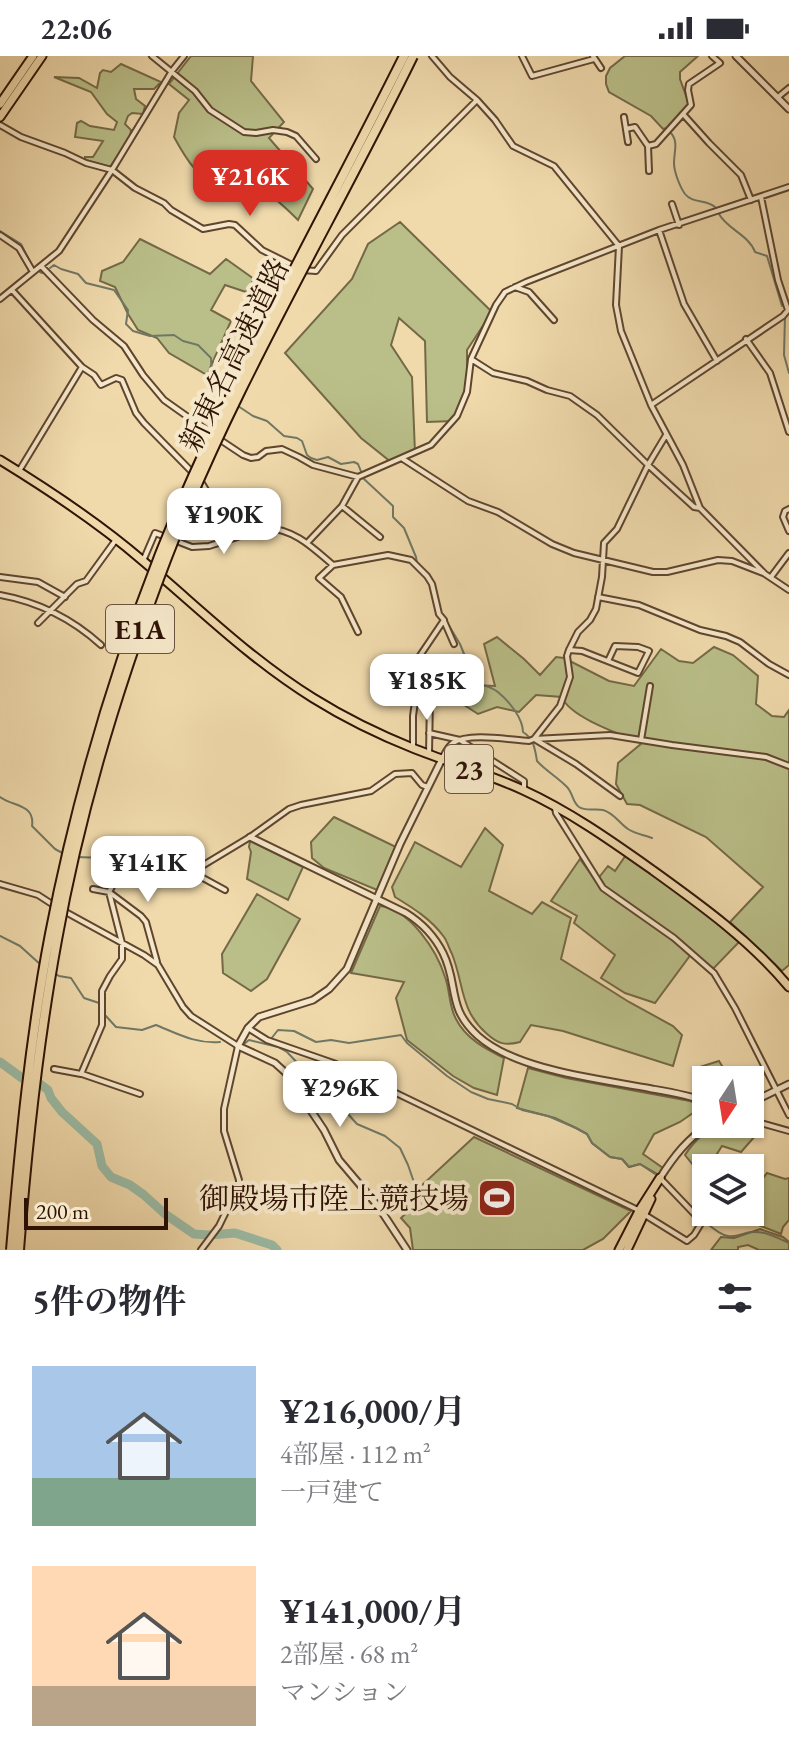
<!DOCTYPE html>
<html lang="ja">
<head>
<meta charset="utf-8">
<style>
	body { margin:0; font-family:"EB Garamond","Noto Serif JP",serif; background:#f7f7f7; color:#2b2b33; height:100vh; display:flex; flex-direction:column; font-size:30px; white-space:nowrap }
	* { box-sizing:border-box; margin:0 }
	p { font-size:26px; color:#7c7c81 }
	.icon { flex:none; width:44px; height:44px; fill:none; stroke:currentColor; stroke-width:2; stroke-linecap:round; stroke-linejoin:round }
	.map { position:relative; height:1194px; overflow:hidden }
	.panel { display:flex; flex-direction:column; background:#fff; flex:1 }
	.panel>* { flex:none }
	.needle { width:52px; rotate:192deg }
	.tools { position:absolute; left:692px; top:1010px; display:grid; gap:16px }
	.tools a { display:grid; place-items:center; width:72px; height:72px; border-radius:0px; background:#fff; box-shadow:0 2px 6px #0004; font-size:40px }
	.scale { position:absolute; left:24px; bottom:20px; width:144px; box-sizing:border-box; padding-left:8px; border:4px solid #2f1305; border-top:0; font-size:22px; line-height:28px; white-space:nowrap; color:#2f1305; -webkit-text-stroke:6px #f5e7c9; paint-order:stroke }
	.price { position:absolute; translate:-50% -68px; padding:0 18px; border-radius:16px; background:#fff; color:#222; font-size:26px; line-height:52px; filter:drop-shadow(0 2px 4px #0008) }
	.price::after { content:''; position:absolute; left:50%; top:48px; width:24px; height:18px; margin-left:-12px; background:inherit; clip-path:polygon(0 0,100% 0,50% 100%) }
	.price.active { background:#d93025; color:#fff }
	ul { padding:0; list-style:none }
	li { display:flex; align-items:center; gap:24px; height:200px; padding:0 32px }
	li span { display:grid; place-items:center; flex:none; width:224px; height:160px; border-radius:0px; color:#555 }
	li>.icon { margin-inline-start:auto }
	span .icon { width:96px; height:96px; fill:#fffc; stroke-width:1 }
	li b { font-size:34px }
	h2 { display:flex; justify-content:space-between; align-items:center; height:96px; padding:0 32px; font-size:34px }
	.status { display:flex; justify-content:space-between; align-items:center; height:56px; padding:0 40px; background:#fff; direction:ltr }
	.status svg { height:22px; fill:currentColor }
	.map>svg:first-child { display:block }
	.green { fill:#babf89; stroke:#746947; stroke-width:2 }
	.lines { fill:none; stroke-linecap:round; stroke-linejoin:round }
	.stream { stroke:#707865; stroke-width:2 }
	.river { stroke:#9bbba5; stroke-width:9 }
	.minor-casing { stroke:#5f452f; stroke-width:8 }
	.tertiary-casing { stroke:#5f452f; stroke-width:9 }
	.primary-casing { stroke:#2f1305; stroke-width:11 }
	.trunk-casing { stroke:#2f1305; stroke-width:11 }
	.minor { stroke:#f5e7c9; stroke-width:4 }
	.tertiary { stroke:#f5e7c9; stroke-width:5 }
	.primary { stroke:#f0daac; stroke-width:7 }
	.trunk { stroke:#f0daac; stroke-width:7 }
	.motorway-bridge-casing { stroke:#2f1305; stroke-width:12; stroke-linecap:butt }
	.motorway-bridge { stroke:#f0daac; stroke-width:8 }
	.labels { text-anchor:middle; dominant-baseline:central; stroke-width:8; stroke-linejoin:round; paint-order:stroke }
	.shield { fill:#f5e7c9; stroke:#6a5340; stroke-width:2 }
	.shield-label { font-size:28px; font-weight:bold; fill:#2f1305 }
	.street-label { font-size:30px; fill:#2f1305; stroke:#f5e7c9 }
	.poi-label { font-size:30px; fill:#2f1305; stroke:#f5e7c9; text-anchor:end }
</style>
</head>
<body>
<div class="status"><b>22:06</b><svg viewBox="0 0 49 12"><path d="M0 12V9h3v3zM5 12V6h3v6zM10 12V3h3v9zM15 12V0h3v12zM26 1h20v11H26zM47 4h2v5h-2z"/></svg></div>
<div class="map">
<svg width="789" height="1194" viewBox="0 0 789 1194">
	<rect width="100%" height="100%" fill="#f0daac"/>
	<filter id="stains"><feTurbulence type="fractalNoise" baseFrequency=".0025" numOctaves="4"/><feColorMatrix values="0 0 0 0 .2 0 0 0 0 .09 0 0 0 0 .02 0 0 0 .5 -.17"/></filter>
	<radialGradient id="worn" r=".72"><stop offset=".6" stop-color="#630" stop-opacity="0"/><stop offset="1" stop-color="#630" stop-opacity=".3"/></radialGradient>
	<path class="green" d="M191,0H253L251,25L284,66L269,82L313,133L298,164C290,156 269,136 258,132C248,130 236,134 226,132C200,127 186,103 174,81L179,57L189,44L169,28Z
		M625,0H698L680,16V23L689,48L667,72L663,73L651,60L609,36L606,28V20L610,12Z
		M121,8L161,26L154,33H134L136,43L145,50L143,58L132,57L128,60L125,68L131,74L130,82L110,111L85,104V101H93L103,85L75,81L77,67L81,65L90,70L114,74L117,66L107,58L91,36L54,21L79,22L97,32L100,17L103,14L111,16Z
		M400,166L492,256L467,294V331L454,365L427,366L425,285L399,262L391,289L412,321L415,397L391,406L361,382L285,297L352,223L368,188Z
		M140,183L210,218L226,203L254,223L246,236L225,229L211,254L231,265L207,319L169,297L157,282L138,274L128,258L115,231L100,225L102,215L123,206Z
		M497,581L524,603L540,619L556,601L564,602L609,625L634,630L661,593L679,605L693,607L714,591L733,599L758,620L756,648L772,660L784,661L789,654V909L782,915L730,866L763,831L706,781L640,749L627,748L616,728L618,707L642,687C622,679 569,661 562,641L536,639L519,656L497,651L478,658L461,647L471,629L495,630L484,588Z
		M334,761L396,791L377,834L324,812L312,802L311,786Z
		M485,772L503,789L489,835L532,858L542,846L571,862L561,903L629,946L673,970L682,979L673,1010L563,975L531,969L520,986C505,990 498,988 486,977C460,954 464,928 452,898C449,892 447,885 444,881C431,863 413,852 395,841L392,831L415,786L461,811Z
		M250,785L303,811L288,844L247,823L251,796L249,791Z
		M626,799L705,856L739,886L712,914L692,897L655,947L625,937L601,922L615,899L574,867L577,860L551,845L580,803L596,825L608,810L615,815Z
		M257,838L300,863L267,923L251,935L223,917L222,898Z
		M380,850C410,853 437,895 445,921C450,934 449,951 456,963C466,983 486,993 504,1002L497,1039L474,1032L453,1020L407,984L396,942L404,926L351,917Z
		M719,1005L727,1018L725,1024H706V1035L702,1033L693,1013Z
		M528,1012L566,1022L690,1045L703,1050L680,1066L654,1078L643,1098L663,1112L659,1119L640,1108L629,1111L622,1103L610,1101L592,1087L587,1078L576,1072L555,1062L517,1052Z
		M750,1067L760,1070L756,1079L741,1096L722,1090L708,1112H706L705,1124L685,1099C693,1086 709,1070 725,1068C733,1067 743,1068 750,1067Z
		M474,1081L631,1155L603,1183L583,1194H413L410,1172L401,1162L424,1141L421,1130Z
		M767,1117L785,1123L789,1122V1164L783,1171L781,1178L726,1156H750V1138Z
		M760,1173L783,1181L789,1186V1194H759L748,1189L738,1191V1194H711L721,1181L734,1182Z"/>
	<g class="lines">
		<path class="stream" d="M670,76C679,85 674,95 674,107C674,116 680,131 685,138C693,148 707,143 715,151
			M719,158C727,173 749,179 755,196L767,200L782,250
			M0,175L21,188L31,208
			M50,212L54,209L61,213L78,218L86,227L114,234L128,254L126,268L133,275L150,280L174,279L183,285L198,289L211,302C211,317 215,331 227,341
			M40,216L42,217
			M785,259L784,299L789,317
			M238,350L253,360L267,365L284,380L297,382L302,385L307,399L311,402L317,404L328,401L341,408L354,406L358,408L364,423L393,450V461L404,472L416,501L417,507L429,518L434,527
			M445,563L460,588L475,625C483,630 493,631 499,637C510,646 523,663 523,676C534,683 535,693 537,705C545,714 557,721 566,730C573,736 572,746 579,751C587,756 594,752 603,754C614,757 619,767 628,773C635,778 645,779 652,782
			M0,741C14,751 35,748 32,770L55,793L66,799
			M76,801L105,802L120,811
			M0,880L20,890L41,909
			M53,916L59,920L71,922L84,942L99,947
			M106,960L116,971L142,974L156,969C178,978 196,988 220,986
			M244,988L249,984L278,991L287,996L305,1015L328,1032L338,1047L357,1068L385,1080L400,1092L408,1109L417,1135
			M267,988L278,974L294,975L316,986L331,984L349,987L401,979L407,987L447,1020L471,1036L488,1043L512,1048L522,1054L548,1060L576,1072L587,1078L592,1087L610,1101L622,1103L629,1111L640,1108L655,1118
			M666,1125C680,1138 711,1178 728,1180C737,1182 744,1176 753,1176C765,1175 778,1182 789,1187"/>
		<path class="river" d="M0,1006L22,1022L40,1028L48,1034L51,1042L62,1056L97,1088L102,1110L111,1121L130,1129L144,1139L165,1158L194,1178L209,1179L235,1177L272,1189L277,1194"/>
		<defs>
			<path id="minor" d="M152,0L195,35L210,54L244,76L256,77L273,74L287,76L296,80L316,103
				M432,0L450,21L477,44L495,64L513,90L554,110L619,190L616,249L621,275L651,349L683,409L700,452L765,518L789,534
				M522,0L532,20L594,3
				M593,0L601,12
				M778,41L789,32
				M683,58L709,87L741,119L751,144
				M624,61L628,86
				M0,69L21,81L65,97L86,107L112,114L135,132L164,147L171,154L203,173L229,168L235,169L262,194L294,210
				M626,73L635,71L648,90L649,115
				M648,90L656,88L691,49L688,34L689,28L720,7L712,0
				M672,148L679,169
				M659,174L684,248L717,305
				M0,179L19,192L33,216
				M41,210L93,264L124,290L143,319L164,344L212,378
				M302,214L316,215L342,179L477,44
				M515,231L529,236L554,264
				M12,234L82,311L19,415
				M0,243L59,195L112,114L172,15L184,0
				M746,283L770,317L789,376
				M471,303L493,317L527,325L547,334L570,340L597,359L648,409L694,451L700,452
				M82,311L94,319L101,329L116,322L122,324L136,357L144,367L194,418
				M651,349L783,260L788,254L778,224L761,141
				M219,383L243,399L251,402L258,401L266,395L282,393L299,401L313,409L358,421L431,389L457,360L467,336L471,303L496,249L505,236L526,226L659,174L789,131
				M403,403L468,445L498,456L552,488L574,497L653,516H667L718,504L732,505L763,517
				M200,424L214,447L224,450L251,476
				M342,450L380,481
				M789,453L785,455L783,461L789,475
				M174,484L192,491L209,490L266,472C294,473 312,491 333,509L388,499L411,504L427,520L432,528L439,558L444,564L415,607
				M307,487L342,450L358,421
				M143,505L155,477L166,481
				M333,509L319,522L341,541L358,576
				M0,521L38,526L65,541
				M771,521L789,497
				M0,539C39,546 71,562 101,589
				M598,541L639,549L700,574L726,580L740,586L769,608L789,619
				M444,565L454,588
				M38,567L77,528L86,525L115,485
				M569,594L582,595L638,617L649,595L638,591L615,590L608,605
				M378,617L416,639L430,642
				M381,621L393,607
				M429,677L460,684L524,725V735
				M534,683L610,679L672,689L766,701L789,710
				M536,684L576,708L620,740
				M641,684L650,630
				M413,692V660L416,639
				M429,698L430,642L449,631
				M442,703C445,697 447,691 453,687C469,676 510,684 529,685L534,683L560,650L570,621L567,600L569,594L578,576L590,564L596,553L602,521L604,487L617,473L648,409L666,379
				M555,752L556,757L603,832L674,882L714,917L735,952L789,1059
				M192,816L225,834
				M0,828L38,839L55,850
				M93,833L109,836L141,860L146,866L157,906
				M62,854L144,899L158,909L183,951L191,960L238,990L224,1053V1075L239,1124V1129L219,1170L201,1194
				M248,972L267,984L336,1008L638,1154
				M54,1013L81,1018L102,969V935L110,920L122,903V887L109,836C113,829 117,820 123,813C143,792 169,817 192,816L250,781L289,753L301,749L371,735L395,718L412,717L422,729L428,731
				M82,1018L140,1038
				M750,1064L789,1075
				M645,1159L687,1185L694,1179L702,1166L660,1122"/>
			<path id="tertiary" d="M736,0L789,53
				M250,781L406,857C422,867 434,879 443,897C459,929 446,951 478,980C517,1015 601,1023 652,1033C670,1036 689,1039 706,1046
				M750,1047L789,1028
				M660,1122C674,1100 688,1082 710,1068
				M407,1194L378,1150L339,1104L324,1074L286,1017L275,1007L238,990L248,972L259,961L313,944L329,933L347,913L400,788L442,703"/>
			<path id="primary" d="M0,404C49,434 99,467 143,505C199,552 250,603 313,642C345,662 380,679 415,693C451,707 488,718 523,734C569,755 610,784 651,813C701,849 750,884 789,931"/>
			<path id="trunk" d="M0,48L33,0
				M0,61L42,0
				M619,1194L639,1155L660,1122
				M627,1194L651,1143"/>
		</defs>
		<use href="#minor" class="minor-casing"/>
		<use href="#tertiary" class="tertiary-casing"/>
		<use href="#primary" class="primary-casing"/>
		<use href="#trunk" class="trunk-casing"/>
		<use href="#minor" class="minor"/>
		<use href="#tertiary" class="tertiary"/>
		<use href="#primary" class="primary"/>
		<use href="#trunk" class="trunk"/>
		<defs>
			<path id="motorway-bridge" d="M11,1194C20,1088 30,982 50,878C75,748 112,621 160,498C229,326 322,165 404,0
				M19,1194C27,1090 38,987 57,884C80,754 119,627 166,504C233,329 331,168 413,0"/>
		</defs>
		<use href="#motorway-bridge" class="motorway-bridge-casing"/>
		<use href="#motorway-bridge" class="motorway-bridge"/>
	</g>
	<defs>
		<symbol id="stadium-square" viewBox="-11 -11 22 22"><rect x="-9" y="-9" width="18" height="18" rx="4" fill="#8f2418" stroke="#f5e7c9"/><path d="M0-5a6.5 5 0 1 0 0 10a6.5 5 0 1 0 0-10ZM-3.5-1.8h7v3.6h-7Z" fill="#fff"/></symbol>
	</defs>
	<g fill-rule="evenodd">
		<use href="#stadium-square" x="475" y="1120" width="44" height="44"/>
	</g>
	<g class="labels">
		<g class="shield">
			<rect x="106" y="549" width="68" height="48" rx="6"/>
			<rect x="445" y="689" width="48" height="48" rx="6"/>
		</g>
		<g class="shield-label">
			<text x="140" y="573">E1A</text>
			<text x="469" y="713">23</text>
		</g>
		<g class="street-label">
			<text transform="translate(234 299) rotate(-64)">新東名高速道路</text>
		</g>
		<g class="poi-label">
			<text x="469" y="1142">御殿場市陸上競技場</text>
		</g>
	</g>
	<rect width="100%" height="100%" filter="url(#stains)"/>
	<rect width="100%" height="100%" fill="url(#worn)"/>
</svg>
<div class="tools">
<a><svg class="needle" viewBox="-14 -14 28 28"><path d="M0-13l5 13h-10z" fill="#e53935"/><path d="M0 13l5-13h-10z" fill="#7c7c81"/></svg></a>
<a><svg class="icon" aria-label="layers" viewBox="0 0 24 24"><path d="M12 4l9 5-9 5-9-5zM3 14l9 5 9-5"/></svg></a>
</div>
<div class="scale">200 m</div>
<b class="price active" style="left:250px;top:162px">¥216K</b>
<b class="price" style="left:224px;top:500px">¥190K</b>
<b class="price" style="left:427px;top:666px">¥185K</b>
<b class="price" style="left:148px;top:848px">¥141K</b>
<b class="price" style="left:340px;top:1073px">¥296K</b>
</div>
<section class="panel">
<h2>5件の物件<svg class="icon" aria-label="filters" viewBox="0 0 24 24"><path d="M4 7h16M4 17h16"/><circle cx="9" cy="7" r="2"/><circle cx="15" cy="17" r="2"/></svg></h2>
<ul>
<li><span style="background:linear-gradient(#a9c7e8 70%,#7fa58c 0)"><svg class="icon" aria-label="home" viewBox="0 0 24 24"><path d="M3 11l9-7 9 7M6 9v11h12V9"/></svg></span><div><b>¥216,000/月</b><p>4部屋 · 112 m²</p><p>一戸建て</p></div></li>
<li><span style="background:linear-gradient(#ffd9b3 75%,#b9a48a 0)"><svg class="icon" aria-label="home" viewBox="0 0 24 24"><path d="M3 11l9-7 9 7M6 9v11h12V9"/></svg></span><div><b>¥141,000/月</b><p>2部屋 · 68 m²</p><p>マンション</p></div></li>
</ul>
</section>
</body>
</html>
